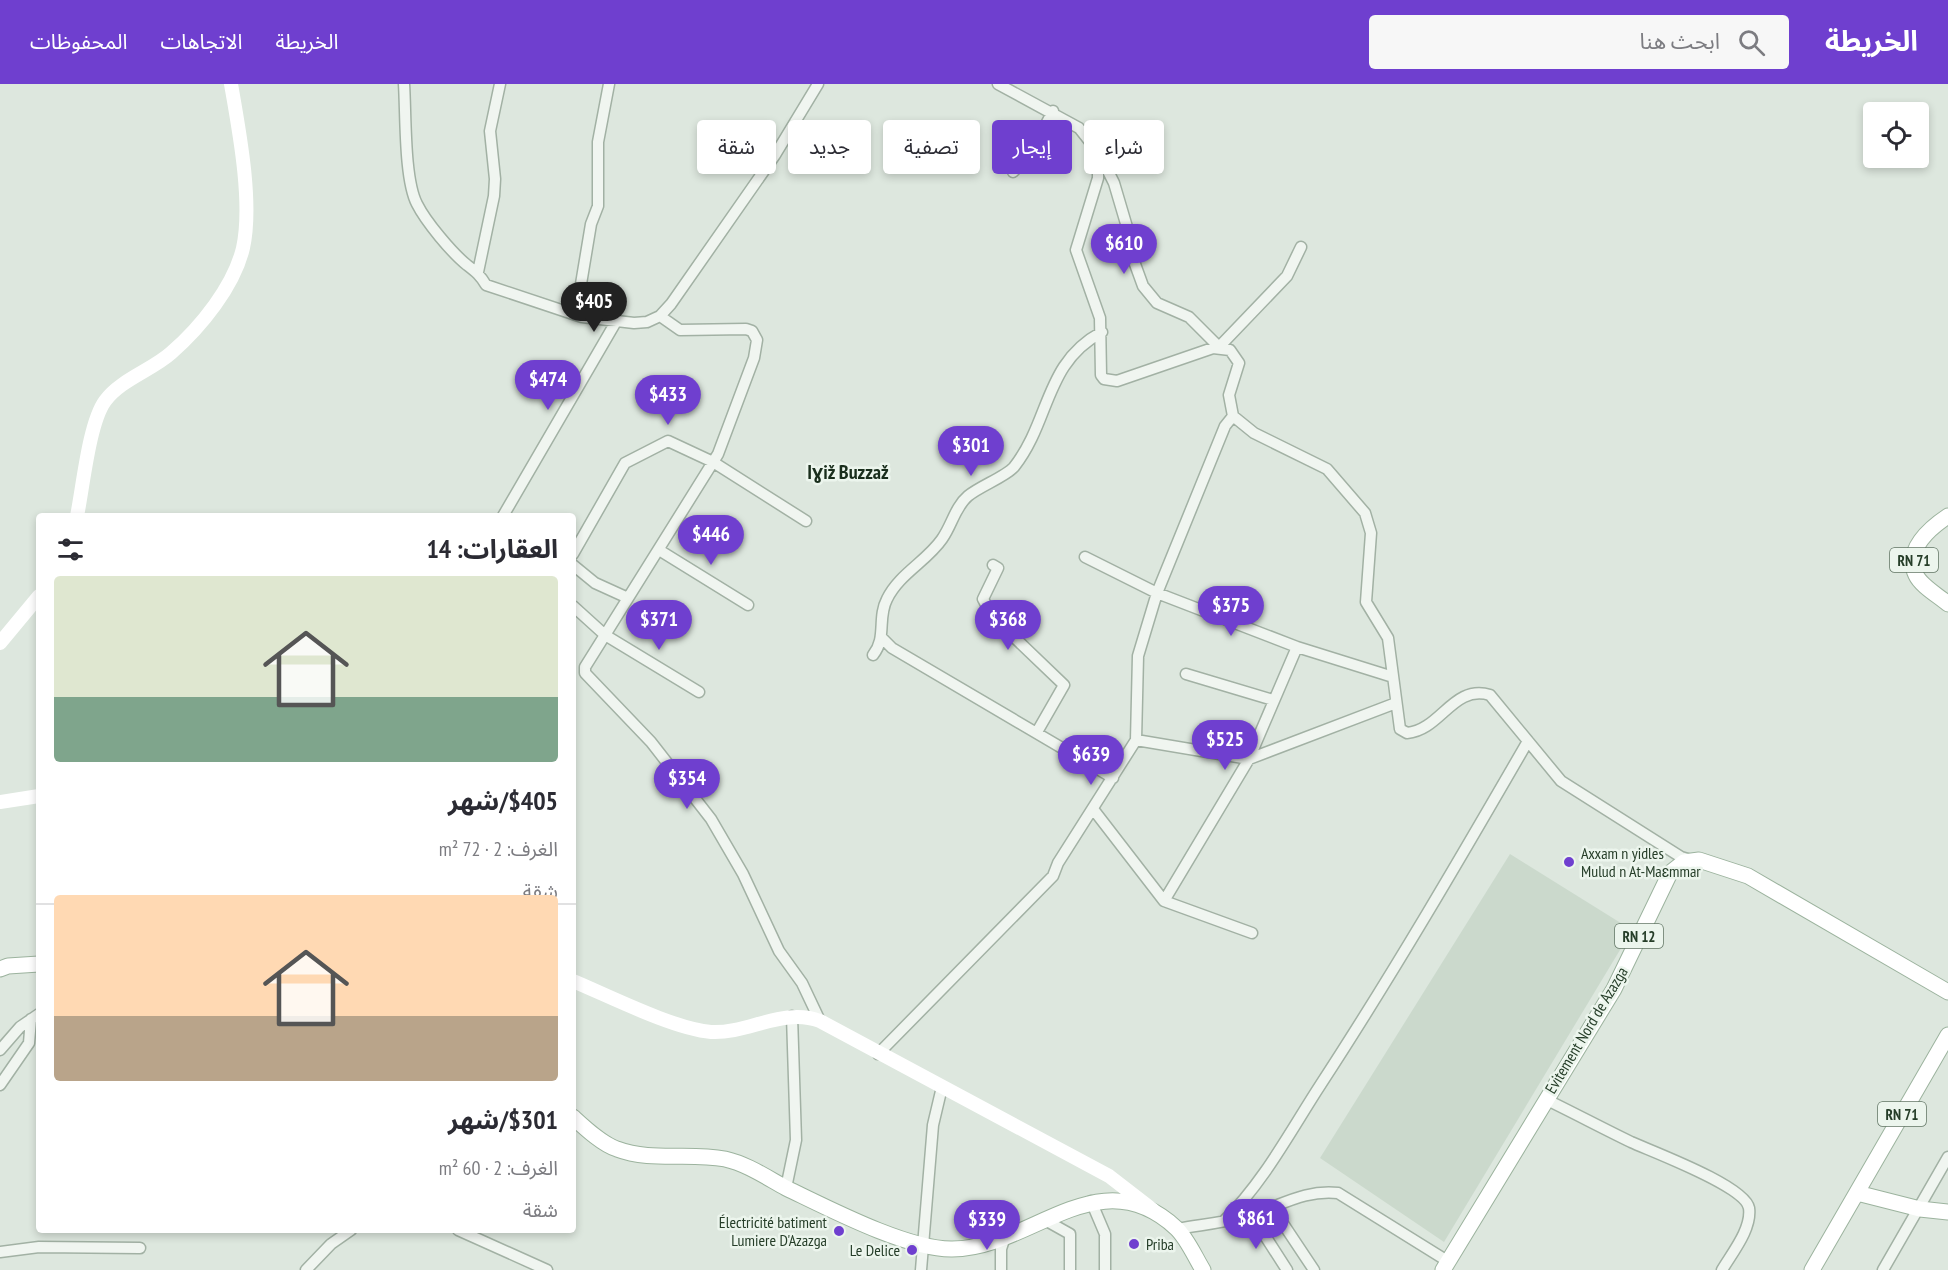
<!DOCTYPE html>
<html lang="ar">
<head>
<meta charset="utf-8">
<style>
	body { margin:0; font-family:"PT Sans Narrow","Noto Sans Arabic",sans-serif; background:#f7f7f7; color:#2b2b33; direction:rtl; height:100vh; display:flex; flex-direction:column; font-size:22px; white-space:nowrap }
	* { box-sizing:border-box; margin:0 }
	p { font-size:20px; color:#7c7c81 }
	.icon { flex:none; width:33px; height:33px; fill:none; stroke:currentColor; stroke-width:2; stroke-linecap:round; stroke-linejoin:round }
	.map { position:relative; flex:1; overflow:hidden; direction:ltr }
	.side { position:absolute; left:36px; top:429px; width:540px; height:720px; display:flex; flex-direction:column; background:#fff; border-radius:6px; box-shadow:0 3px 9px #0003; direction:rtl }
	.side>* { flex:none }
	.banner { position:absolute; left:594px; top:36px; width:570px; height:54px; direction:rtl; display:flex; gap:12px }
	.controls { position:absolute; left:1863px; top:18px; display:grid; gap:12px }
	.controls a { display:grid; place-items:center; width:66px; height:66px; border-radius:6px; background:#fff; box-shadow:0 3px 9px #0003; font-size:30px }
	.price { position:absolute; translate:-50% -51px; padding:0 14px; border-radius:21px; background:#6f3fcf; color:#fff; font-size:20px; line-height:39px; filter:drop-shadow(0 2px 3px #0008) }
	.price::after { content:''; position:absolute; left:50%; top:36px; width:18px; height:14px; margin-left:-9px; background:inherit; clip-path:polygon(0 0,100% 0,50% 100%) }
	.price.selected { background:#222; color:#fff }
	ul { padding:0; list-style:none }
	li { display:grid; align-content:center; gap:12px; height:318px; padding:0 18px }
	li+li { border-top:2px solid #e1e1e2 }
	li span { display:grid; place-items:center; height:186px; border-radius:6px; color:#555 }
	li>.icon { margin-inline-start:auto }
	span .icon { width:108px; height:108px; fill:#fffc; stroke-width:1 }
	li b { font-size:26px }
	h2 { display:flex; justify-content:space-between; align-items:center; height:72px; padding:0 18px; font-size:26px }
	.chip { padding:0 21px; border-radius:6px; background:#fff; box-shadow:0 3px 9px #0003; font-size:21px; line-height:54px }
	.chip.selected { background:#6f3fcf; color:#fff }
	header { display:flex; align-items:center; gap:36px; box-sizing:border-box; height:84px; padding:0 30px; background:#6f3fcf; color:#fff }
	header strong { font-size:28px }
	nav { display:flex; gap:33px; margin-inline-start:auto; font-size:21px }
	.search { width:420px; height:54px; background:#f7f7f7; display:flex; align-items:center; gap:15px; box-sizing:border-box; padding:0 21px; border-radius:6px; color:#7c7c81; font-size:22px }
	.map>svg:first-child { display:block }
	.built { fill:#cbd9cc }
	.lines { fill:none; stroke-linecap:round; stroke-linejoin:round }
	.street-casing { stroke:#a2b1a4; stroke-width:13 }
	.primary-casing { stroke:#9cb39e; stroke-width:17 }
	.street { stroke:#f0f5f0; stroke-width:10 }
	.secondary { stroke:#fff; stroke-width:14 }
	.primary { stroke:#fff; stroke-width:15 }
	.poi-dot { fill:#6f3fcf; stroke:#ecf5ed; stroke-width:2 }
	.labels { text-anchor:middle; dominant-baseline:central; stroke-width:5; stroke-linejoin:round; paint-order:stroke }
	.shield { fill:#ecf5ed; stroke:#617564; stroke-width:1.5 }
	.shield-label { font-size:15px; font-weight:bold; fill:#263e29 }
	.poi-label { font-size:16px; fill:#263e29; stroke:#ecf5ed; text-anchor:start }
	.street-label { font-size:16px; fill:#263e29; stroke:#ecf5ed }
	.quarter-label { font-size:20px; font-weight:bold; fill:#192e1c; stroke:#ecf5ed }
</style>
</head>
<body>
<header>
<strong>الخريطة</strong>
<div class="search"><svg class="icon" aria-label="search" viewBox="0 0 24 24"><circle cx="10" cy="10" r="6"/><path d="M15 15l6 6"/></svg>ابحث هنا</div>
<nav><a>الخريطة</a><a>الاتجاهات</a><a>المحفوظات</a></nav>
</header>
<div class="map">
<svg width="1948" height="1186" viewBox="0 0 1948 1186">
	<rect width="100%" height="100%" fill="#dde7de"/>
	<path class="built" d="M1510,770L1632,846L1444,1158L1320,1074Z"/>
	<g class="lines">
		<defs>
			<path id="street" d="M404,0C406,30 404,95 417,120C426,138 452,169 467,181C476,188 480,191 486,201L582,233L634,239L647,238L660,232L671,220L775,71L818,0
				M998,0L1079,44L1098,68V94L1076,166L1100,234L1101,291L1104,295L1117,297L1213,264L1230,266L1239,279L1229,311L1233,332L1254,349L1327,385L1365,429L1371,449L1366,518L1388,554L1400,645L1407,649C1441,646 1453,600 1490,611L1561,697L1681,773L1691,776
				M1100,71L1114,99L1127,143L1131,169L1143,202L1157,219L1189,233L1219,263L1287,192L1301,163
				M1013,88L1029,72L1053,27
				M478,188L494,112L495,95L490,47L500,0
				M660,232L680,246L746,245L752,247L757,256L754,274L718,370L605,551L699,608
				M582,233L579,212L591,140L598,122V58L609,0
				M503,432L617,236
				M659,466L748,521
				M573,470L625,379L668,357L713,378L806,437
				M1085,473L1157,509L1297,563L1393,593
				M573,481L595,499L628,514
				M993,481L998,484L983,515L992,532L1064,601L1037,648
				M573,522L605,551L585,583V589L651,658L711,735L743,790L779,867L802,899L820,937
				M882,554L892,564L1113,694
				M873,571C887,554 877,534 887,515C899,490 927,477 942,455C952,441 955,423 968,412C980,402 1005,393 1014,383C1051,336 1044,279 1102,248
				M1186,590L1273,616
				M1136,656L1138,572L1157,509L1225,342L1233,332
				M1093,725L1164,817L1252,849
				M1164,817L1249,675L1297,563
				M0,966L20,943L39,930
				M878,970L1053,792L1058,779L1136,656L1249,675L1396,619
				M0,1001L29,959L31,935
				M1545,1015C1574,1029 1602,1044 1631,1058C1653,1068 1745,1102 1749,1124C1752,1145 1732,1169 1722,1186
				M786,1104L796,1056L792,932
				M1091,1117L1105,1150V1186
				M1272,1123L1314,1186
				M1251,1130L1287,1186
				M1045,1136L1070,1150V1186
				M1224,1137C1264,1098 1291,1046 1321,1000C1394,888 1461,773 1528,657
				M1178,1145C1199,1141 1222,1139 1243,1133C1276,1125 1302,1105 1338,1109L1449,1178
				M458,1146L547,1186
				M0,1168L39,1163L140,1164
				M306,1186L331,1160L351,1146
				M921,1186L933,1041L942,1003
				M1001,1186V1165L1005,1153
				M1883,1186L1948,1073"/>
			<path id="primary" d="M1948,432C1930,444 1904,466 1916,491C1921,502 1939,512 1948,520
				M0,885L8,882L39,880
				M573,1033C585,1044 602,1060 617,1065C651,1078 689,1068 725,1075C747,1080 766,1093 786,1104C828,1124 906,1165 951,1165C1030,1166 1098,1072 1176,1144C1187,1154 1195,1173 1203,1186
				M1857,1109L1920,1125L1948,1128
				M1443,1186L1614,905L1670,789L1684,778L1699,776L1748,792L1948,908
				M1812,1186L1948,951"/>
		</defs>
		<use href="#street" class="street-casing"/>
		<use href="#primary" class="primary-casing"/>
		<use href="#street" class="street"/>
		<path class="secondary" d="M77,432C83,403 89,339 105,317C120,296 152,286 171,269C201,243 234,202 243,164C253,119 239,46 231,0
			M0,559L39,512
			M0,718L39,712
			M573,897C609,912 674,945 711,948C748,950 783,923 820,937L1109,1092L1153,1126"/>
		<use href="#primary" class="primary"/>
	</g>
	<g class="poi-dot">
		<circle cx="1569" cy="778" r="6"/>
		<circle cx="839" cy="1147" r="6"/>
		<circle cx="1134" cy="1160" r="6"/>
		<circle cx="912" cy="1166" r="6"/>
	</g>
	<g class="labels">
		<g class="shield">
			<rect x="1890" y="464" width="48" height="24" rx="4.5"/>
			<rect x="1615" y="840" width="48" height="24" rx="4.5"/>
			<rect x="1878" y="1018" width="48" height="24" rx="4.5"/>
		</g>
		<g class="shield-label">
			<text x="1914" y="476">RN 71</text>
			<text x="1639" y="852">RN 12</text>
			<text x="1902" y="1030">RN 71</text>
		</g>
		<g class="poi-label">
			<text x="1581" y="769">Axxam n yidles<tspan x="1581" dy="18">Mulud n At-Maɛmmar</tspan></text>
			<text x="827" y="1138" text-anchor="end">Électricité batiment<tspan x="827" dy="18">Lumiere D'Azazga</tspan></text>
			<text x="1146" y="1160">Priba</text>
			<text x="900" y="1166" text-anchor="end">Le Delice</text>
		</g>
		<g class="street-label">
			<text transform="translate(1586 946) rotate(-59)">Evitement Nord de Azazga</text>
		</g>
		<g class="quarter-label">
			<text x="848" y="388">Iɣiž Buzzaž</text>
		</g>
	</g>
</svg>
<div class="controls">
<a><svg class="icon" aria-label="locate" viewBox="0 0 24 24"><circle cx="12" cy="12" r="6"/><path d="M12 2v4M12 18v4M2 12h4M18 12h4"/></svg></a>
</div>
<b class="price" style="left:1124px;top:191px">$610</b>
<b class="price selected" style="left:594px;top:249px">$405</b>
<b class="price" style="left:548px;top:327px">$474</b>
<b class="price" style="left:668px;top:342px">$433</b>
<b class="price" style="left:971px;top:393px">$301</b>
<b class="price" style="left:711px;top:482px">$446</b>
<b class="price" style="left:1231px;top:553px">$375</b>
<b class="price" style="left:659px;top:567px">$371</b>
<b class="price" style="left:1008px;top:567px">$368</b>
<b class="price" style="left:1225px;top:687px">$525</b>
<b class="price" style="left:1091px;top:702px">$639</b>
<b class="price" style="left:687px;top:726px">$354</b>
<b class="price" style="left:1256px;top:1166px">$861</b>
<b class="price" style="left:987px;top:1167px">$339</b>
<div class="banner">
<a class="chip">شراء</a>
<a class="chip selected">إيجار</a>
<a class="chip">تصفية</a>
<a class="chip">جديد</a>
<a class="chip">شقة</a>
</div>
<section class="side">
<h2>العقارات: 14<svg class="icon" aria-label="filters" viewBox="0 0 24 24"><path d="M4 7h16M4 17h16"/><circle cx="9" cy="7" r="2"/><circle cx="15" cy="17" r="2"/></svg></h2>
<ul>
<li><span style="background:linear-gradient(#dfe7d0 65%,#7fa58c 0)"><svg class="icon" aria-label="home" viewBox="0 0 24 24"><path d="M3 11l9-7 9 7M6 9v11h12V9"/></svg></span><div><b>$405/شهر</b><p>الغرف: 2 · 72 m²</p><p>شقة</p></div></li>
<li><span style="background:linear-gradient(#ffd9b3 65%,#b9a48a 0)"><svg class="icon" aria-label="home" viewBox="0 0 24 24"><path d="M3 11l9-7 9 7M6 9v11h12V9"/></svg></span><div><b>$301/شهر</b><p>الغرف: 2 · 60 m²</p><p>شقة</p></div></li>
</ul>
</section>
</div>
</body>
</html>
